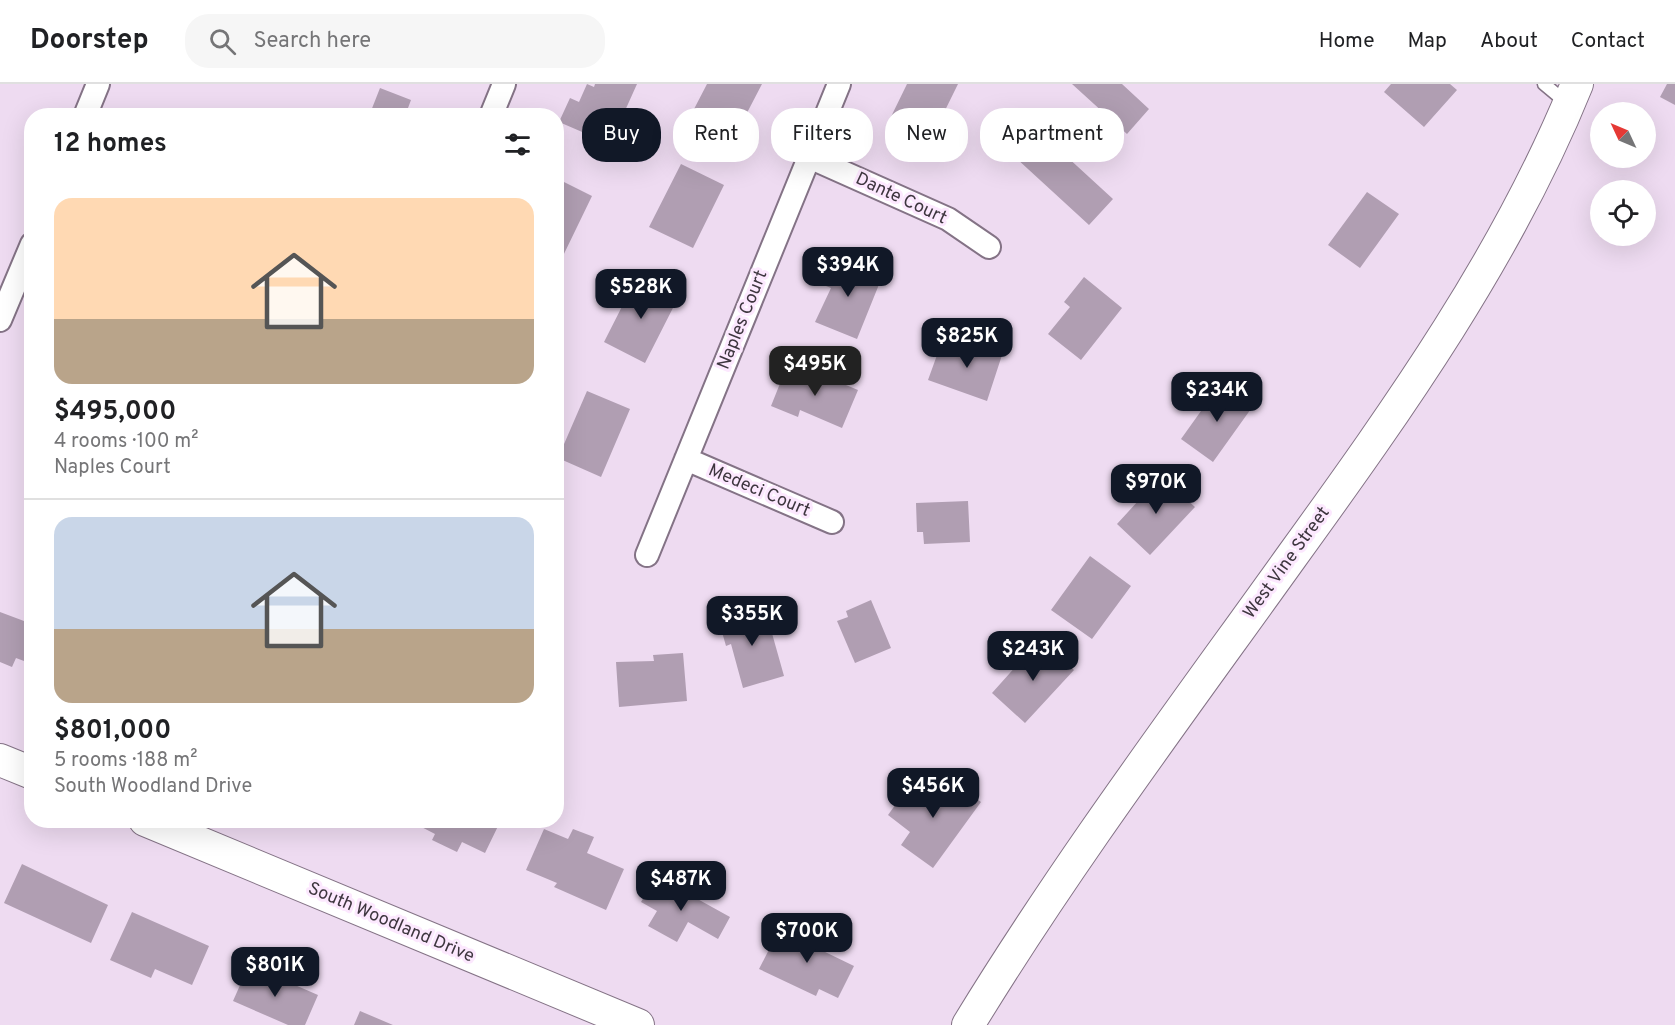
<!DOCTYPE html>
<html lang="en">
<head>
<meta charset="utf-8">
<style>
	body { margin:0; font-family:Overpass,sans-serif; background:#f6f6f6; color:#202124; height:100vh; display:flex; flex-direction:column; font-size:22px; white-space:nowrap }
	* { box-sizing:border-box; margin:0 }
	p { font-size:20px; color:#757577 }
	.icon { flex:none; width:33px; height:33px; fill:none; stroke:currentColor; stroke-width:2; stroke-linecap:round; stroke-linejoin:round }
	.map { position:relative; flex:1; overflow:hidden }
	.drawer { position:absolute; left:24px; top:24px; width:540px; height:720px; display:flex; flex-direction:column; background:#fff; border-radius:24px; box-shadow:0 6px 24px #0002 }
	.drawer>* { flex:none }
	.guide { position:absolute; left:582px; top:24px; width:570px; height:54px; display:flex; gap:12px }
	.needle { width:39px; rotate:314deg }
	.fabs { position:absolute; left:1590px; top:18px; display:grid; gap:12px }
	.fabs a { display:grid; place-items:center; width:66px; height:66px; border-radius:50%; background:#fff; box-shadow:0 6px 24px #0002; font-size:30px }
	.price { position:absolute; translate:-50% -51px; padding:0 14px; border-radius:12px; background:#111827; color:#fff; font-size:20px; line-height:39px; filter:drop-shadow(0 2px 3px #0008) }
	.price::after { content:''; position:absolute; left:50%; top:36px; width:18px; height:14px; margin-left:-9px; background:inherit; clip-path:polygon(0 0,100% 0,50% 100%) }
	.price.current { background:#222; color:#fff }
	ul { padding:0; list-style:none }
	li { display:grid; align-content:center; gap:12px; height:318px; padding:0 30px }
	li+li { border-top:2px solid #e0e0e0 }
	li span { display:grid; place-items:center; height:186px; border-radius:18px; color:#555 }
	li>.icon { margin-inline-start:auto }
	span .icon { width:108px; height:108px; fill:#fffc; stroke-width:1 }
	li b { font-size:26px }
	h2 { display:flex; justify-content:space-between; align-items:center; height:72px; padding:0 30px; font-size:26px }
	.pill { padding:0 21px; border-radius:24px; background:#fff; box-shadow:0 6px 24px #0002; font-size:21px; line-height:54px }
	.pill.current { background:#111827; color:#fff }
	header { display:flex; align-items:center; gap:36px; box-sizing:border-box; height:84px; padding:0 30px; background:#fff; border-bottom:2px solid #e0e0e0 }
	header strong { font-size:28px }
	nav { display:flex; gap:33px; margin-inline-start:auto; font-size:21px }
	.search { width:420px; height:54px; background:#f6f6f6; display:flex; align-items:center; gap:15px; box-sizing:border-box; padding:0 21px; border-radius:24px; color:#757577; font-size:22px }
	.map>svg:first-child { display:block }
	.building { fill:#b09eb2 }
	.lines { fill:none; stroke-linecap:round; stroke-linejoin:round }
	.lane-casing { stroke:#847386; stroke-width:15 }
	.street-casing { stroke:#847386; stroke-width:26 }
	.secondary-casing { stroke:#847386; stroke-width:34 }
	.lane { stroke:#fff; stroke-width:12 }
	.street { stroke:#fff; stroke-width:22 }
	.secondary { stroke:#fff; stroke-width:32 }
	.labels { text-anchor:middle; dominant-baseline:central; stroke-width:6; stroke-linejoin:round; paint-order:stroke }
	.street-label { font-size:18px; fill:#3e363f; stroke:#fce8fe }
</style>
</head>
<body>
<header>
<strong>Doorstep</strong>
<div class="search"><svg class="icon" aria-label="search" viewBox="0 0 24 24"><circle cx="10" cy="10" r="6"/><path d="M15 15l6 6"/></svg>Search here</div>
<nav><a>Home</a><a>Map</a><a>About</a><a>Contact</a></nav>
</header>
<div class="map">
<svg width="1675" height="941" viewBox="0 0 1675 941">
	<rect width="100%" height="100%" fill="#eedbf1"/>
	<path class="building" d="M587,0L594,3L595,0H637L610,60L559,38L570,14L579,18Z
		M707,0H762L736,50L693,27Z
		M907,0H958L927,63L886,43Z
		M1072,0H1122L1149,25L1127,50Z
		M1391,0H1450L1457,6L1424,43L1384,8Z
		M1667,0H1675V21L1660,13Z
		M380,4L411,16L405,32H369Z
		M1029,38L1113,115L1089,141L1005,64Z
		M681,80L724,101L693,164L649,143Z
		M556,94L592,112L562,174L556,171Z
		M1367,108L1399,130L1360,184L1328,161Z
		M837,174L882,193L857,255L815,238L831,204L826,202Z
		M637,193L678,214L645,279L604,258Z
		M1084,193L1122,224L1081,276L1048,250L1070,223L1064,218Z
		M965,255L1003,268L987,317L928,296L941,260L961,267Z
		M798,281L858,306L842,344L800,326L798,333L771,322L783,292L791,296Z
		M1221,299L1253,322L1213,378L1181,355Z
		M587,307L630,325L601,393L558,374Z
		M1161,392L1195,423L1150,471L1117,440Z
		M968,417L970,458L924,460L923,448H917L916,419Z
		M1090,472L1131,502L1092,555L1051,526Z
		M871,516L891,564L855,579L837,537L848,533L846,527Z
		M746,525L748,534L766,528L784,592L743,604L731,560L726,562L718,534Z
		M0,528L32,540V580L16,574L12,583L0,578Z
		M1035,561L1045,569L1050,564L1074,586L1025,639L992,609Z
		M683,569L687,617L619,623L616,578L654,577L653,571Z
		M948,693L981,718L933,784L901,761L910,748L888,731L911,699L932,715Z
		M408,736H501L485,769L462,758L457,768L432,756L435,750Z
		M544,745L568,755L573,745L594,753L587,769L624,785L606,826L554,803L557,799L526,786Z
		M22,780L108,821L91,859L4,819Z
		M656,792L730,833L718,855L688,838L677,858L648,842L657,827L641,818Z
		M132,828L209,862L192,901L155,885L151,894L110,876Z
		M810,840L829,849L821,866L854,882L838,914L819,905L816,912L759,885L777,850L800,861Z
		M249,881L318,911L305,941H288L233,917Z
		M360,927L393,941H354Z"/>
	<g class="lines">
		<defs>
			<path id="lane" d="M1544,0L1568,20"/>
			<path id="street" d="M85,32L98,0
				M491,32L504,0
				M809,73L948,135L989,163
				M0,236L32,160
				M686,375L832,438
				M647,471L839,0"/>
			<path id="secondary" d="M0,676L32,689
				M145,736L638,941
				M968,941C1067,779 1181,627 1292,472C1399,324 1508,171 1577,0"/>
		</defs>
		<use href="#lane" class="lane-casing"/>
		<use href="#street" class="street-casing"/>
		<use href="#secondary" class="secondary-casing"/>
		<use href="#lane" class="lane"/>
		<use href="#street" class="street"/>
		<use href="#secondary" class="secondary"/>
	</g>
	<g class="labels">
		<g class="street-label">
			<text transform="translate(901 115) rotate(25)">Dante Court</text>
			<text transform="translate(743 236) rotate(-68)">Naples Court</text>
			<text transform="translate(759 407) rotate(23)">Medeci Court</text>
			<text transform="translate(1287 479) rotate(-54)">West Vine Street</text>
			<text transform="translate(391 839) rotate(23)">South Woodland Drive</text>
		</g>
	</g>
</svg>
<div class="fabs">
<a><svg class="needle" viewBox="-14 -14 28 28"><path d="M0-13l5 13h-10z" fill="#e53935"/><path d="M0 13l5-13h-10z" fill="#757577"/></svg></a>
<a><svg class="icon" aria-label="locate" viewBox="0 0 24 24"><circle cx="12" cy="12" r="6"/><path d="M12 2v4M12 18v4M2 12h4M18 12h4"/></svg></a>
</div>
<b class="price" style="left:848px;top:214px">$394K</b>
<b class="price" style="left:641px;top:236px">$528K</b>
<b class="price" style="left:967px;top:285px">$825K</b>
<b class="price current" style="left:815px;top:313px">$495K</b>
<b class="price" style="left:1217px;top:339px">$234K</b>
<b class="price" style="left:1156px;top:431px">$970K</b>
<b class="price" style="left:752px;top:563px">$355K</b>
<b class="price" style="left:1033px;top:598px">$243K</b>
<b class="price" style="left:933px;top:735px">$456K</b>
<b class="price" style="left:681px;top:828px">$487K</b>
<b class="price" style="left:807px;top:880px">$700K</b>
<b class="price" style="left:275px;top:914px">$801K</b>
<div class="guide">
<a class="pill current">Buy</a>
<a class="pill">Rent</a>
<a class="pill">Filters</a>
<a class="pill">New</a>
<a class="pill">Apartment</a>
</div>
<section class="drawer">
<h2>12 homes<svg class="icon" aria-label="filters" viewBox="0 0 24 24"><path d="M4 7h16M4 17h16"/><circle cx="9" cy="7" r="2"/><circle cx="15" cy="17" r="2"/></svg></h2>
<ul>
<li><span style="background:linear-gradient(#ffd9b3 65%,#b9a48a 0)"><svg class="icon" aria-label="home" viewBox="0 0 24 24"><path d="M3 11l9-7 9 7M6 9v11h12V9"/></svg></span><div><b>$495,000</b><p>4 rooms · 100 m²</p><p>Naples Court</p></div></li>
<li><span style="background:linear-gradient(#c9d6e8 60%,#b9a48a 0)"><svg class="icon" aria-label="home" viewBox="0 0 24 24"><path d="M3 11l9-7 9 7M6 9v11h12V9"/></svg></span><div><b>$801,000</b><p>5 rooms · 188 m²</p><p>South Woodland Drive</p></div></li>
</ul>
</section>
</div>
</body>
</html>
